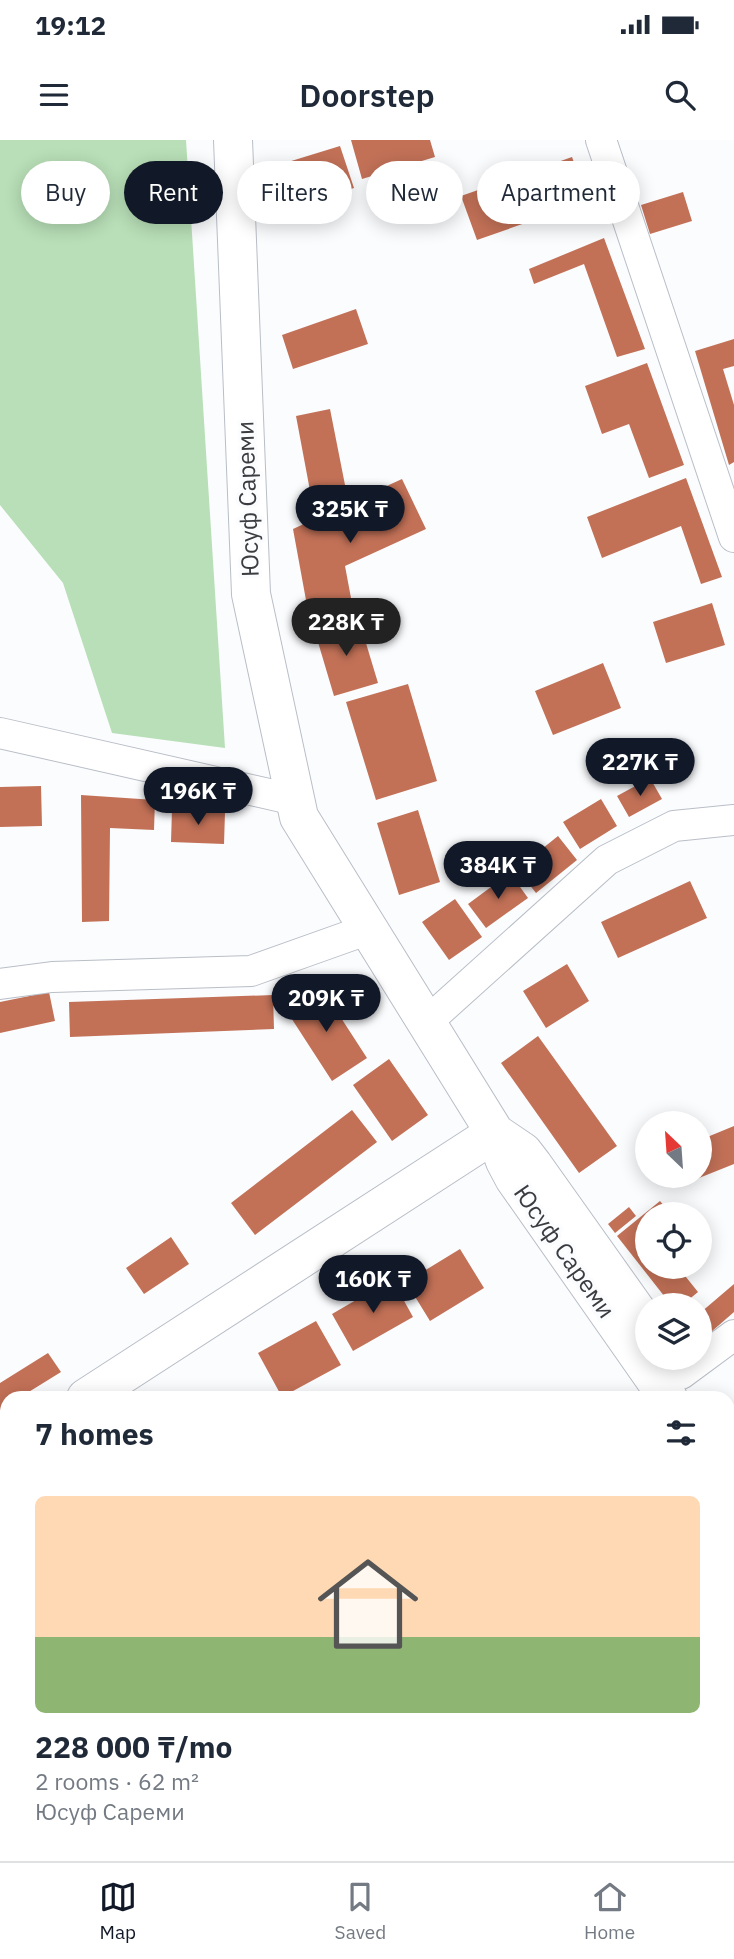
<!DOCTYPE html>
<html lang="en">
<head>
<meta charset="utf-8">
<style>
	body { margin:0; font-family:"IBM Plex Sans",sans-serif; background:#f2f2f3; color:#1f2937; height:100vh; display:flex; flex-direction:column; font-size:26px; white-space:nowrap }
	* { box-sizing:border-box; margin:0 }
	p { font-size:23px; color:#747a83 }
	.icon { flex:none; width:38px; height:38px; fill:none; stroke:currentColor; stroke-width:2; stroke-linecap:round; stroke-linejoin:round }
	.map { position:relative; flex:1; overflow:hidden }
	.side { position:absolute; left:0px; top:1251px; width:735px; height:471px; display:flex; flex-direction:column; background:#fff; border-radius:21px 21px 0 0; box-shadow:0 4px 18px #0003 }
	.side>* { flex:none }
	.banner { position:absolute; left:21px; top:21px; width:693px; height:63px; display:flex; gap:14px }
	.needle { width:46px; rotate:335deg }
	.tools { position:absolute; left:635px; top:971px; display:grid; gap:14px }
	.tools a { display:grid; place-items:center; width:77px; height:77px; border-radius:50%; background:#fff; box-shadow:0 4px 18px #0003; font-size:35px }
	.price { position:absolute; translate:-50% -60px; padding:0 16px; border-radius:24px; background:#111827; color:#fff; font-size:23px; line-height:46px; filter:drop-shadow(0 2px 4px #0008) }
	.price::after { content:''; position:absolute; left:50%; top:42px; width:21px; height:16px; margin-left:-10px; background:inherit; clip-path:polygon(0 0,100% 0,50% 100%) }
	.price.on { background:#222; color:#fff }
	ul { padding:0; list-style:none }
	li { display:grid; align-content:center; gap:14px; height:371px; padding:0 35px }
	li span { display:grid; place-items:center; height:217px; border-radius:10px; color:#555 }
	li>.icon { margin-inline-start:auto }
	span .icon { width:126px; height:126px; fill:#fffc; stroke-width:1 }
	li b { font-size:30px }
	h2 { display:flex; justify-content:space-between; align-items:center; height:84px; padding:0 35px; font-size:30px }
	.pill { padding:0 24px; border-radius:32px; background:#fff; box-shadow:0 4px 18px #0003; font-size:24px; line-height:63px }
	.pill.on { background:#111827; color:#fff }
	.status { display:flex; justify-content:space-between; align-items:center; height:49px; padding:0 35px; background:#fff; direction:ltr }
	.status svg { height:19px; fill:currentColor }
	header { display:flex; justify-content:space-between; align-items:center; height:91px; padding:0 35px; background:#fff; font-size:32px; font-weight:600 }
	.tab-bar { display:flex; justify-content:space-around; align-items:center; height:98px; border-top:2px solid #e0e1e3; background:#fff; font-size:19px; color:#747a83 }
	.tab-bar a { display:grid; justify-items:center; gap:4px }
	.tab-bar .on { color:#111827 }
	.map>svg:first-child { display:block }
	.green { fill:#b8dfb7 }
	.building { fill:#c27157 }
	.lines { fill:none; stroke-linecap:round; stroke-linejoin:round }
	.street-casing { stroke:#b9bec7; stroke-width:32 }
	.secondary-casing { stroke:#b9bec7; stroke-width:40 }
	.street { stroke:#fff; stroke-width:30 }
	.secondary { stroke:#fff; stroke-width:38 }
	.labels { text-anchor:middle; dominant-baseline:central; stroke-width:7; stroke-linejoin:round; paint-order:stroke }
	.street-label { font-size:24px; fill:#3a3c40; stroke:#fbfcfe }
</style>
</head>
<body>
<div class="status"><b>19:12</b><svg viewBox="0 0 49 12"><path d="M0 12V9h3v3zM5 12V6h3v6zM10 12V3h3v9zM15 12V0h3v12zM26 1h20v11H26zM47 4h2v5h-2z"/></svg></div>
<header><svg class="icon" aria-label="menu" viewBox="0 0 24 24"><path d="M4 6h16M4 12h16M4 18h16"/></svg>Doorstep<svg class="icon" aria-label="search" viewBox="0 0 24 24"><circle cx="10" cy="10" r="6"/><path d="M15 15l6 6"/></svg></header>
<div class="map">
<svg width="734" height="1721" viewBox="0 0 734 1721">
	<rect width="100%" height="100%" fill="#fbfcfe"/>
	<path class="green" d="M0,0H186L225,608L112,593L63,443L0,365Z"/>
	<path class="building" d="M351,0H430L435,17L362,39Z
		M340,6L354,48L276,73L262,30Z
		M572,17L588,61L477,100L461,56Z
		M683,52L692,81L650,94L641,65Z
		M604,98L645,209L617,217L584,124L534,144L529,129Z
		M356,169L368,204L293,229L282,195Z
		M734,199V226L723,229L734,265V322L729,325L695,211Z
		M647,223L684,325L649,338L629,284L602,294L585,246Z
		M330,269L346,350L311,356L296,276Z
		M686,338L722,437L701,444L681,386L602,418L587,377Z
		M402,339L426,389L345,426L354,474L310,482L293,389Z
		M712,463L725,505L666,523L653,482Z
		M359,480L378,543L334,556L315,492Z
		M603,523L621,568L553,595L535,551Z
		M408,544L437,641L376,660L346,562Z
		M650,638L662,659L629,677L617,656Z
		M41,646L42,686L0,687V647Z
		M81,655L155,660L154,690L110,688L109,781L82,782Z
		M601,659L617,686L580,709L563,682Z
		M172,669L225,672L224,704L171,702Z
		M418,670L440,742L399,755L377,683Z
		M558,696L577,720L536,753L517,729Z
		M510,733L528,758L486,788L468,764Z
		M690,741L707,778L618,818L601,782Z
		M455,759L482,797L449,820L422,782Z
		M567,824L589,861L546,888L523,851Z
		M321,847L367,918L332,941L286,870Z
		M49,852L55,881L0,893V862Z
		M273,855L274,889L70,897L69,862Z
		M538,896L617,1006L579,1033L501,923Z
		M389,919L428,975L392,1001L353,945Z
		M352,970L377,1002L255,1095L231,1063Z
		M734,986V1024L694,1040L692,1036H700V1000Z
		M660,1061L671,1074H648V1127H678L698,1152L681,1166H672L617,1096Z
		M629,1067L636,1076L615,1093L608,1084Z
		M171,1097L189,1124L144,1154L126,1128Z
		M460,1109L484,1148L430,1181L406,1142Z
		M392,1139L413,1177L353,1211L332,1174Z
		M734,1144V1172L703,1199L700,1196V1173Z
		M316,1181L341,1225L282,1257L258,1213Z
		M48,1213L61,1232L19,1258H7V1266L0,1270V1243Z
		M429,1715H483L477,1721H423Z"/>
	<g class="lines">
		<defs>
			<path id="street" d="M601,0L734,397
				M0,593L295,660
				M0,844L52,837L251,831L369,789
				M427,882L607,720L674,686L734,680
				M681,1234L734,1195
				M728,1424L734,1419
				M143,1721L149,1715
				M396,1721L403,1715"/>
			<path id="secondary" d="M648,1187L533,1025L523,1012L495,993L505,1021L514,1038L668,1258
				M86,1258L495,993L299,677L251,454L233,0
				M728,1303L734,1311
				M0,1314L7,1310
				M728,1343L734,1351"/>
		</defs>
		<use href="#street" class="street-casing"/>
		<use href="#secondary" class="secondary-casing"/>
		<use href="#street" class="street"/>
		<use href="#secondary" class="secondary"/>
	</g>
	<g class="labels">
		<g class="street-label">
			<text transform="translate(247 359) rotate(-92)">Юсуф Сареми</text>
			<text transform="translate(565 1111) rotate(55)">Юсуф Сареми</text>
		</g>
	</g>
</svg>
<div class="tools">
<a><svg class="needle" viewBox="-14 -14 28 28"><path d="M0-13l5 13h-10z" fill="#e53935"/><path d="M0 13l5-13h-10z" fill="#747a83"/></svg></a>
<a><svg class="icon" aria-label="locate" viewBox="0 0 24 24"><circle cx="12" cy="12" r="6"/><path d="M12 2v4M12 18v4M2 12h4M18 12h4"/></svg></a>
<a><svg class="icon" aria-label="layers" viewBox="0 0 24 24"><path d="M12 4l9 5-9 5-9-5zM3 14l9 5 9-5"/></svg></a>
</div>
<b class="price" style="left:350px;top:405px">325K ₸</b>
<b class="price on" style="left:346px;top:518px">228K ₸</b>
<b class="price" style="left:640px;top:658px">227K ₸</b>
<b class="price" style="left:198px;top:687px">196K ₸</b>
<b class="price" style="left:498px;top:761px">384K ₸</b>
<b class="price" style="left:326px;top:894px">209K ₸</b>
<b class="price" style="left:373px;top:1175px">160K ₸</b>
<div class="banner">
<a class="pill">Buy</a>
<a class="pill on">Rent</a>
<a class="pill">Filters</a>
<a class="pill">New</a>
<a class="pill">Apartment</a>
</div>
<section class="side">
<h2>7 homes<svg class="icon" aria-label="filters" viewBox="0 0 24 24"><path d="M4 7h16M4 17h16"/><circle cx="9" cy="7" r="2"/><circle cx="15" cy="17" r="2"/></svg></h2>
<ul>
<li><span style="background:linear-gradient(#ffd9b3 65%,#8fb573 0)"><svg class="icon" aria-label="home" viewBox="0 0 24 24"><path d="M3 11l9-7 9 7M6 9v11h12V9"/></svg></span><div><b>228 000 ₸/mo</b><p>2 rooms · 62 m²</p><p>Юсуф Сареми</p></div></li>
</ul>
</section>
</div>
<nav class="tab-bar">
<a class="on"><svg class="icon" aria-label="map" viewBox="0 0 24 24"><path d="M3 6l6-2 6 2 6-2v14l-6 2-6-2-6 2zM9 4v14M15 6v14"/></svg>Map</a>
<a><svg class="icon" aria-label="saved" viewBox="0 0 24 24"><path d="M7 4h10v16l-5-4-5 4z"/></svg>Saved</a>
<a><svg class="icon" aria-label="home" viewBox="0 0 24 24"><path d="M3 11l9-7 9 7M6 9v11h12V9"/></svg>Home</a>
</nav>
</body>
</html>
